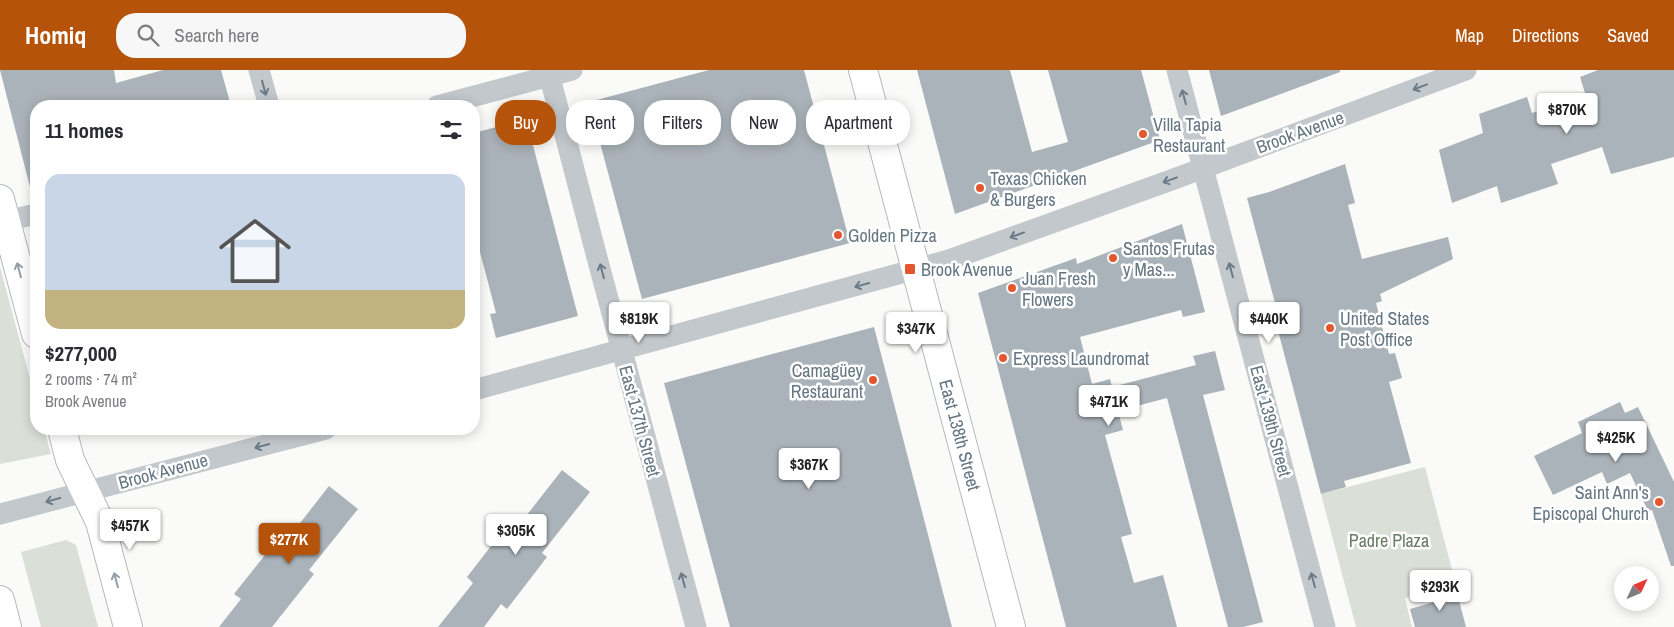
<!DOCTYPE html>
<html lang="en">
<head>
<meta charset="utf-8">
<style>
	body { margin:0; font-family:"Archivo Narrow",sans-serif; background:#f7f7f7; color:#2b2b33; height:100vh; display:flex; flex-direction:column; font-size:19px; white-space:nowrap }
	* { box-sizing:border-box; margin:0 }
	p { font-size:16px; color:#7c7c81 }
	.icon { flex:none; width:28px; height:28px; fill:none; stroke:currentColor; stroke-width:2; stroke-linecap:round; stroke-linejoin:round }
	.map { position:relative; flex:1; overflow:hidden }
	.side { position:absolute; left:30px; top:30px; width:450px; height:335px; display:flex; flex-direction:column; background:#fff; border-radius:20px; box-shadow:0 2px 12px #0003 }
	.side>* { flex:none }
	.hud { position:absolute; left:495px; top:30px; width:475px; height:45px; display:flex; gap:10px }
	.needle { width:32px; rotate:46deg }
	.controls { position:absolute; left:1614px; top:496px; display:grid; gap:10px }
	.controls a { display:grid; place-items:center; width:45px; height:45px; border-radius:50%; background:#fff; box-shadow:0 2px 12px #0003; font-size:25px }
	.price { position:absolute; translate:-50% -42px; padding:0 11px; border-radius:5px; background:#fff; color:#222; font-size:16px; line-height:32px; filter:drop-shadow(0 1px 2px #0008) }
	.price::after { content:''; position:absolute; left:50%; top:30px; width:15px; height:11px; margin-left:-8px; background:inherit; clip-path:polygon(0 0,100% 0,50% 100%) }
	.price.selected { background:#b45309; color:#fff }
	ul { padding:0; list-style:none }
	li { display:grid; align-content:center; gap:10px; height:265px; padding:0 15px }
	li+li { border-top:1px solid #e1e1e2 }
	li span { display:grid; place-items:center; height:155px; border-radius:15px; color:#555 }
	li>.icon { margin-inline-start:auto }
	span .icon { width:90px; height:90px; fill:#fffc; stroke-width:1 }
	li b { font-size:21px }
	h2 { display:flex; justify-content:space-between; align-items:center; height:60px; padding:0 15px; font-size:21px }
	.pill { padding:0 18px; border-radius:20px; background:#fff; box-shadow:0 2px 12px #0003; font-size:18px; line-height:45px }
	.pill.selected { background:#b45309; color:#fff }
	header { display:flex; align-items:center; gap:30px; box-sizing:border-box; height:70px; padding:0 25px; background:#b45309; color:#fff }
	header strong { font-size:24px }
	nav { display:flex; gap:28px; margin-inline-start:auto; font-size:18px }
	.search { width:350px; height:45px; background:#f7f7f7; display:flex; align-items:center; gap:12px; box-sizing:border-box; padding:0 18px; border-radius:20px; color:#7c7c81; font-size:19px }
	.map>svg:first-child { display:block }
	.green { fill:#dadfd7 }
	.building { fill:#aab3b9 }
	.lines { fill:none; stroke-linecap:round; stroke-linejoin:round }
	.secondary-casing { stroke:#b3babf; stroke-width:30 }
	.motorway-casing { stroke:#b4b9bd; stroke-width:30 }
	.minor { stroke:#c3c8cc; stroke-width:21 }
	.secondary { stroke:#fff; stroke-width:28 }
	.motorway { stroke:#fff; stroke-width:28 }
	.oneway { stroke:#6a7a87 }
	.oneway2 { stroke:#939fa8 }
	.poi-dot { fill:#e4572e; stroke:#fff; stroke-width:2 }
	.labels { text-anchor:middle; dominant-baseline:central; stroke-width:5; stroke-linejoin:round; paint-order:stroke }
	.poi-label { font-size:18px; fill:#657683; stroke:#fff; text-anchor:start }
	.street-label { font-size:18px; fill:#657683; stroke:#fff }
	.park-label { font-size:18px; fill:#687a64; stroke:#fff }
</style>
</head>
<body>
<header>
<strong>Homiq</strong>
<div class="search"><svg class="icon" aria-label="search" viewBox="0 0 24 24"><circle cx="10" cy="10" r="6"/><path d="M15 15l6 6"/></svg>Search here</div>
<nav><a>Map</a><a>Directions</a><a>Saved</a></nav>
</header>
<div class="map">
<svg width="1674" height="557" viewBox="0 0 1674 557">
	<rect width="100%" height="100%" fill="#fafaf8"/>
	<path class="green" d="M0,197L36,331V359H44L51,384L0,394Z
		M1425,397L1456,515L1405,528L1412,557H1356L1321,424Z
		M66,470L76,475L98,557H41L21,482Z"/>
	<path class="building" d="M0,0H114L116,13L163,0H221L231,36H36V116L30,117Z
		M709,0H804L850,173L642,229L589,32Z
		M917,0H1010L1032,82L1068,72L1048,0H1141L1160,70L955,144Z
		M1209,0H1340V2L1221,46Z
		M1598,0H1674V87L1611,104L1602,77L1551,94L1558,114L1501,133L1497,116L1452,133L1439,80L1483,63L1479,44L1527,27L1532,43L1586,26L1580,7Z
		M526,49L578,246L496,268L490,244L496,243L474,159V63Z
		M1345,94L1355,133L1348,135L1362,189L1448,167L1453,189L1380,224L1382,231L1376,233L1389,284L1395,283L1402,308L1389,312L1411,393L1344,411L1346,417L1321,424L1271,234L1275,233L1247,128L1269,122Z
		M1182,154L1205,242L1183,247L1181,240L1080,267L1092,314L1110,309L1112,317L1196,295L1193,286L1215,281L1225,320L1203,325L1263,552L1243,557H1228L1167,328L1118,341L1123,360L1105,365L1132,464L1121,467L1134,513L1163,505L1177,557H1066L978,223L1076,188L1077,194Z
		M874,257L952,557H730L664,313Z
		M1620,332L1625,343L1638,337L1674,412V496H1671L1652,440L1648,441L1630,403L1607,414L1602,402L1553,425L1534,386L1582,363L1578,352Z
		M562,400L590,422L542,483L547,487L507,539L501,534L484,557H438L473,513L467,507L505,458L512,464Z
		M329,416L358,439L309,500L314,504L272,557H219L241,529L234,524L273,475L279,480Z
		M1456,519L1466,557H1415L1410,539L1434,532L1432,526Z"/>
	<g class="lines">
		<defs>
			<path id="secondary" d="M863,0L1011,557
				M0,129L36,264
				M62,359L70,390L100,452L128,557"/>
			<path id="motorway" d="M0,530L7,557"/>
		</defs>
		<use href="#secondary" class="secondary-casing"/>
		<use href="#motorway" class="motorway-casing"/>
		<path class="minor" d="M259,0L269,36
			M548,0C596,186 646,372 696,557
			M1177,0L1325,557
			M437,36L572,0
			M6,151L36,144
			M474,320L949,190L1174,109L1466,0
			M0,444L326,359"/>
		<use href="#secondary" class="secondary"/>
		<use href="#motorway" class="motorway"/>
	</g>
	<defs><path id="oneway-shaft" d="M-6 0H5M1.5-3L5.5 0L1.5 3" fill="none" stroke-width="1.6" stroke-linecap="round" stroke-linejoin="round" transform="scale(1.25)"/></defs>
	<g class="oneway">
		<use href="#oneway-shaft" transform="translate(1420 17) rotate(159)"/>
		<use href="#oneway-shaft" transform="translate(264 18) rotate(75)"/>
		<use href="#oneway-shaft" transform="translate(1184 27) rotate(-105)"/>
		<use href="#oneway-shaft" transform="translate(1170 110) rotate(160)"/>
		<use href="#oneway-shaft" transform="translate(1017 165) rotate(160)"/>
		<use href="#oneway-shaft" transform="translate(1231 200) rotate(-105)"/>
		<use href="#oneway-shaft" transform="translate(602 201) rotate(-105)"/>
		<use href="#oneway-shaft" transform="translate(862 215) rotate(165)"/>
		<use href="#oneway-shaft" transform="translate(262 376) rotate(165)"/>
		<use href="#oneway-shaft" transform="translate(53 430) rotate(165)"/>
		<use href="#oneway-shaft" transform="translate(683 510) rotate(-105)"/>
		<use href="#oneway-shaft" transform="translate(1313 510) rotate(-105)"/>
	</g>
	<g class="oneway2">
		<use href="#oneway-shaft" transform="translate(19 200) rotate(-105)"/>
		<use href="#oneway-shaft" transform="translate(116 510) rotate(-105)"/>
	</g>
	<g class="poi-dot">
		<circle cx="1143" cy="64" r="5"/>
		<circle cx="980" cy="118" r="5"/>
		<circle cx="838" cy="165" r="5"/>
		<circle cx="1113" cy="188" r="5"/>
		<rect x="904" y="193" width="12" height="12" rx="2.5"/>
		<circle cx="1012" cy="218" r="5"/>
		<circle cx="1330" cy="258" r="5"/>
		<circle cx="1003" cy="288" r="5"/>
		<circle cx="873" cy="310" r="5"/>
		<circle cx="1659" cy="432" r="5"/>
	</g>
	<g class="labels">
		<g class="poi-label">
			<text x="1153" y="54">Villa Tapia<tspan x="1153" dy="21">Restaurant</tspan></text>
			<text x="990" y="108">Texas Chicken<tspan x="990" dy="21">&amp; Burgers</tspan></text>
			<text x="848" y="165">Golden Pizza</text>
			<text x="1123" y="178">Santos Frutas<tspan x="1123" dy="21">y Mas...</tspan></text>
			<text x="921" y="199">Brook Avenue</text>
			<text x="1022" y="208">Juan Fresh<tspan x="1022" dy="21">Flowers</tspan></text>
			<text x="1340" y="248">United States<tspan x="1340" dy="21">Post Office</tspan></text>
			<text x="1013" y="288">Express Laundromat</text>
			<text x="863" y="300" text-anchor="end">Camagüey<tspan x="863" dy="21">Restaurant</tspan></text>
			<text x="1649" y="422" text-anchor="end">Saint Ann's<tspan x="1649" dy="21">Episcopal Church</tspan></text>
		</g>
		<g class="street-label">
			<text transform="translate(1300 62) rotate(-20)">Brook Avenue</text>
			<text transform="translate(640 351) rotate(75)">East 137th Street</text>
			<text transform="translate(1271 351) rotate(75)">East 139th Street</text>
			<text transform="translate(960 365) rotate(75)">East 138th Street</text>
			<text transform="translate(163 401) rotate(-15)">Brook Avenue</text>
		</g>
		<g class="park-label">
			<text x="1389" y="470">Padre Plaza</text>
		</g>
	</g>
</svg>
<div class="controls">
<a><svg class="needle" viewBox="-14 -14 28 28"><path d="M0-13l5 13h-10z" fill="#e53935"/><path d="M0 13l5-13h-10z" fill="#7c7c81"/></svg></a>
</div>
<b class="price" style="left:1567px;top:65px">$870K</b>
<b class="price" style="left:639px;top:274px">$819K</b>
<b class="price" style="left:1269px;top:274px">$440K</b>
<b class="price" style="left:916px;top:284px">$347K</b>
<b class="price" style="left:1109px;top:357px">$471K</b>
<b class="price" style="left:1616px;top:393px">$425K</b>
<b class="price" style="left:809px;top:420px">$367K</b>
<b class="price" style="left:130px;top:481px">$457K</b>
<b class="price" style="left:516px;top:486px">$305K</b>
<b class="price selected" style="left:289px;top:495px">$277K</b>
<b class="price" style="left:1440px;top:542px">$293K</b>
<div class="hud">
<a class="pill selected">Buy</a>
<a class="pill">Rent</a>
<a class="pill">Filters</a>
<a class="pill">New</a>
<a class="pill">Apartment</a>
</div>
<section class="side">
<h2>11 homes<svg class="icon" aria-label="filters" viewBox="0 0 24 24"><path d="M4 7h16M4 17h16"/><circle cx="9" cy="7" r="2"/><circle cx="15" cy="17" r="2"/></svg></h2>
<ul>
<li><span style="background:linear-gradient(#c9d6e8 75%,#c2b280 0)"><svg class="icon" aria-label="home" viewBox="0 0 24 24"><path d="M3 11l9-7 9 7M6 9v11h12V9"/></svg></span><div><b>$277,000</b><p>2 rooms · 74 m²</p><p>Brook Avenue</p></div></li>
</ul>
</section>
</div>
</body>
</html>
